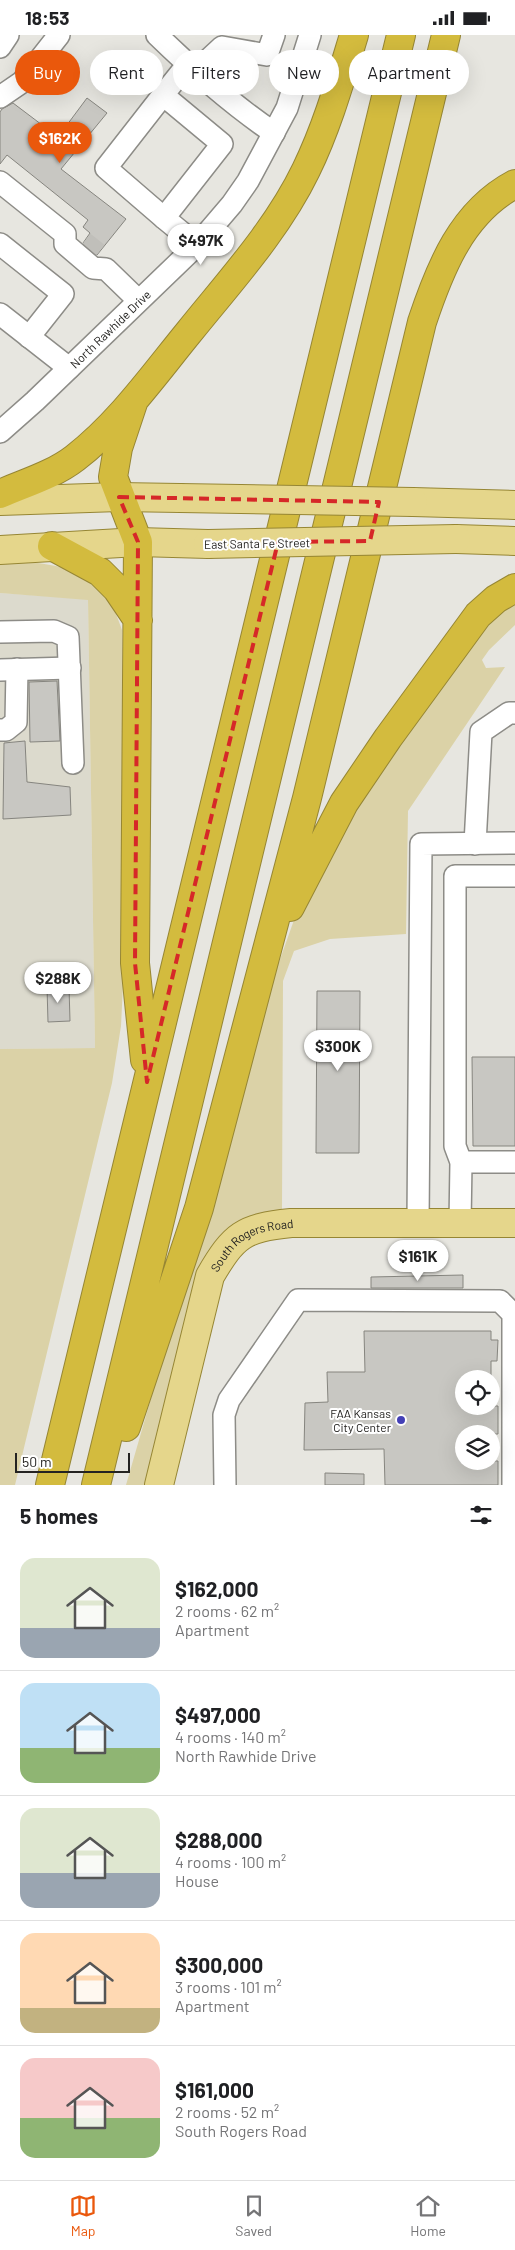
<!DOCTYPE html>
<html lang="en">
<head>
<meta charset="utf-8">
<style>
	body { margin:0; font-family:Barlow,sans-serif; background:#f6f6f6; color:#202124; height:100vh; display:flex; flex-direction:column; font-size:19px; white-space:nowrap }
	* { box-sizing:border-box; margin:0 }
	p { font-size:16px; color:#757577 }
	.icon { flex:none; width:28px; height:28px; fill:none; stroke:currentColor; stroke-width:2; stroke-linecap:round; stroke-linejoin:round }
	.map { position:relative; height:1450px; overflow:hidden }
	.details { display:flex; flex-direction:column; background:#fff; flex:1 }
	.details>* { flex:none }
	.guide { position:absolute; left:15px; top:15px; width:485px; height:45px; display:flex; gap:10px }
	.fabs { position:absolute; left:455px; top:1335px; display:grid; gap:10px }
	.fabs a { display:grid; place-items:center; width:45px; height:45px; border-radius:50%; background:#fff; box-shadow:0 5px 20px #0002; font-size:25px }
	.scale { position:absolute; left:15px; bottom:12px; width:115px; box-sizing:border-box; padding-left:5px; border:2px solid #242321; border-top:0; font-size:14px; line-height:18px; white-space:nowrap; color:#242321; -webkit-text-stroke:4px #fff; paint-order:stroke }
	.price { position:absolute; translate:-50% -42px; padding:0 11px; border-radius:18px; background:#fff; color:#222; font-size:16px; line-height:32px; filter:drop-shadow(0 1px 2px #0008) }
	.price::after { content:''; position:absolute; left:50%; top:30px; width:15px; height:11px; margin-left:-8px; background:inherit; clip-path:polygon(0 0,100% 0,50% 100%) }
	.price.on { background:#ea580c; color:#fff }
	ul { padding:0; list-style:none }
	li { display:flex; align-items:center; gap:15px; height:125px; padding:0 20px }
	li+li { border-top:1px solid #e0e0e0 }
	li span { display:grid; place-items:center; flex:none; width:140px; height:100px; border-radius:15px; color:#555 }
	li>.icon { margin-inline-start:auto }
	span .icon { width:60px; height:60px; fill:#fffc; stroke-width:1 }
	li b { font-size:21px }
	h2 { display:flex; justify-content:space-between; align-items:center; height:60px; padding:0 20px; font-size:21px }
	.pill { padding:0 18px; border-radius:22px; background:#fff; box-shadow:0 5px 20px #0002; font-size:18px; line-height:45px }
	.pill.on { background:#ea580c; color:#fff }
	.status { display:flex; justify-content:space-between; align-items:center; height:35px; padding:0 25px; background:#fff; direction:ltr }
	.status svg { height:14px; fill:currentColor }
	.tab-bar { display:flex; justify-content:space-around; align-items:center; height:70px; border-top:1px solid #e0e0e0; background:#fff; font-size:14px; color:#757577 }
	.tab-bar a { display:grid; justify-items:center; gap:2px }
	.tab-bar .on { color:#ea580c }
	.map>svg:first-child { display:block }
	.built { fill:#dcdacd }
	.green { fill:#dbd2a7 }
	.building { fill:#c8c7c2; stroke:#86857f }
	.lines { fill:none; stroke-linecap:round; stroke-linejoin:round }
	.minor-tunnel { stroke:#c0bfba; stroke-width:21; stroke-dasharray:21 11; stroke-linecap:butt }
	.minor-casing { stroke:#8d8c87; stroke-width:24 }
	.major-casing { stroke:#968634; stroke-width:30 }
	.highway-casing { stroke:#968634; stroke-width:30 }
	.minor { stroke:#fff; stroke-width:21 }
	.major { stroke:#e5d68b; stroke-width:28 }
	.highway { stroke:#d3bb3e; stroke-width:28 }
	.major-bridge-casing { stroke:#968634; stroke-width:30; stroke-linecap:butt }
	.major-bridge { stroke:#e5d68b; stroke-width:28 }
	.marked { fill:none; stroke:#d62828; stroke-width:4; stroke-dasharray:10 6; stroke-linejoin:round }
	.poi-dot { fill:#4440b6; stroke:#fff; stroke-width:2 }
	.labels { text-anchor:middle; dominant-baseline:central; stroke-width:4; stroke-linejoin:round; paint-order:stroke }
	.street-label { font-size:12px; fill:#242321; stroke:#fff }
	.poi-label { font-size:12px; fill:#242321; stroke:#fff; text-anchor:end }
</style>
</head>
<body>
<div class="status"><b>18:53</b><svg viewBox="0 0 49 12"><path d="M0 12V9h3v3zM5 12V6h3v6zM10 12V3h3v9zM15 12V0h3v12zM26 1h20v11H26zM47 4h2v5h-2z"/></svg></div>
<div class="map">
<svg width="515" height="1450" viewBox="0 0 515 1450">
	<rect width="100%" height="100%" fill="#e7e6e0"/>
	<path class="built" d="M0,558L88,564L95,1013L0,1014Z"/>
	<path class="green" d="M16,526C70,530 105,538 122,595L123,950L121,991L112,1048L15,1450H0V1014L95,1013L88,565L0,558V529Z
		M515,562V590L489,615L482,625L486,633L505,632L408,776L406,899L330,904L294,916L283,946L282,1176L233,1194L147,1450H126L268,958L299,871L339,794L477,598Z"/>
	<path class="building" d="M87,63L107,78L61,134L126,184L97,220L83,208L90,198L83,192L88,185L7,120L0,129V77L2,74L13,68L58,102Z
		M57,646L60,706L30,707L29,647Z
		M25,706L27,747L70,752L71,780L3,784L4,708Z
		M47,952H69L70,986L48,987Z
		M317,956H360L359,1118H316Z
		M472,1022H515V1111H473Z
		M463,1240V1253H371V1242Z
		M364,1296H491V1305H498L497,1326H491V1344H464V1371H498V1399H464V1426H498V1450H385L384,1414L304,1415L305,1368L328,1367L327,1337H365Z
		M325,1438L364,1439V1450H325Z"/>
	<g class="lines">
		<path class="minor-tunnel" d="M84,207L98,218"/>
		<defs>
			<g id="minor">
				<path d="M157,0C194,36 231,69 274,98"/>
				<path d="M0,12L8,0"/>
				<path d="M187,30L163,60L222,109L164,183L197,210"/>
				<path d="M195,37L222,12L267,20L274,0"/>
				<path d="M163,60L106,133L164,183"/>
				<path d="M0,62L22,47L59,0"/>
				<path d="M0,147L65,199V209L93,233L106,234L138,265"/>
				<path d="M0,209L63,259L29,302"/>
				<path d="M0,279L69,333"/>
				<path id="s1" d="M0,397L35,366L197,210L232,169L248,146L287,73L310,0"/>
				<path d="M0,597L54,596L68,602L73,728"/>
				<path d="M0,635L70,633"/>
				<path d="M0,695H6L16,687L17,634"/>
				<path d="M475,809L481,697L509,678H515"/>
				<path d="M461,1127H515"/>
				<path d="M418,1188L421,809L515,808"/>
				<path d="M460,1188L461,1127L455,1111V841H515"/>
				<path d="M225,1450L224,1380L229,1365L298,1265L500,1266L513,1279V1450"/>
			</g>
			<g id="major">
				<path d="M0,466L119,462L180,463"/>
				<path d="M413,467L515,470"/>
				<path d="M456,504L515,506"/>
				<path d="M0,515L138,507L208,509"/>
				<path id="s2" d="M159,1450L210,1241C234,1200 243,1193 291,1188H515"/>
			</g>
			<path id="highway" d="M134,365L118,413L113,442L138,507L135,928L145,1025
				M0,459C25,448 53,440 75,423C119,389 153,341 189,297C230,246 277,195 306,135C327,92 340,46 354,0
				M52,511L100,537L117,554L138,585
				M290,872L344,768L388,703L478,580L496,564L515,553
				M126,1392L199,1173L307,763L422,287C440,233 462,177 515,149
				M50,1450L401,0
				M96,1450L446,0"/>
		</defs>
		<use href="#minor" class="minor-casing"/>
		<use href="#major" class="major-casing"/>
		<use href="#highway" class="highway-casing"/>
		<use href="#minor" class="minor"/>
		<use href="#major" class="major"/>
		<use href="#highway" class="highway"/>
		<defs>
			<path id="major-bridge" d="M180,463L413,467
				M208,509L456,504"/>
		</defs>
		<use href="#major-bridge" class="major-bridge-casing"/>
		<use href="#major-bridge" class="major-bridge"/>
	</g>
	<path class="marked" d="M119,462L379,467L370,506L278,507L147,1047L135,928L138,507Z"/>
	<circle class="poi-dot" cx="401" cy="1385" r="5"/>
	<g class="labels">
		<g class="street-label">
			<text stroke="none"><textPath href="#s1" startOffset="151">North Rawhide Drive</textPath></text>
			<text transform="translate(257 508) rotate(-1)">East Santa Fe Street</text>
			<text stroke="none"><textPath href="#s2" startOffset="271">South Rogers Road</textPath></text>
		</g>
		<g class="poi-label">
			<text x="391" y="1378">FAA Kansas<tspan x="391" dy="14">City Center</tspan></text>
		</g>
	</g>
</svg>
<div class="fabs">
<a><svg class="icon" aria-label="locate" viewBox="0 0 24 24"><circle cx="12" cy="12" r="6"/><path d="M12 2v4M12 18v4M2 12h4M18 12h4"/></svg></a>
<a><svg class="icon" aria-label="layers" viewBox="0 0 24 24"><path d="M12 4l9 5-9 5-9-5zM3 14l9 5 9-5"/></svg></a>
</div>
<div class="scale">50 m</div>
<b class="price on" style="left:60px;top:129px">$162K</b>
<b class="price" style="left:201px;top:231px">$497K</b>
<b class="price" style="left:58px;top:969px">$288K</b>
<b class="price" style="left:338px;top:1037px">$300K</b>
<b class="price" style="left:418px;top:1247px">$161K</b>
<div class="guide">
<a class="pill on">Buy</a>
<a class="pill">Rent</a>
<a class="pill">Filters</a>
<a class="pill">New</a>
<a class="pill">Apartment</a>
</div>
</div>
<section class="details">
<h2>5 homes<svg class="icon" aria-label="filters" viewBox="0 0 24 24"><path d="M4 7h16M4 17h16"/><circle cx="9" cy="7" r="2"/><circle cx="15" cy="17" r="2"/></svg></h2>
<ul>
<li><span style="background:linear-gradient(#dfe7d0 70%,#9aa5b1 0)"><svg class="icon" aria-label="home" viewBox="0 0 24 24"><path d="M3 11l9-7 9 7M6 9v11h12V9"/></svg></span><div><b>$162,000</b><p>2 rooms · 62 m²</p><p>Apartment</p></div></li>
<li><span style="background:linear-gradient(#bfe0f5 65%,#8fb573 0)"><svg class="icon" aria-label="home" viewBox="0 0 24 24"><path d="M3 11l9-7 9 7M6 9v11h12V9"/></svg></span><div><b>$497,000</b><p>4 rooms · 140 m²</p><p>North Rawhide Drive</p></div></li>
<li><span style="background:linear-gradient(#dfe7d0 65%,#9aa5b1 0)"><svg class="icon" aria-label="home" viewBox="0 0 24 24"><path d="M3 11l9-7 9 7M6 9v11h12V9"/></svg></span><div><b>$288,000</b><p>4 rooms · 100 m²</p><p>House</p></div></li>
<li><span style="background:linear-gradient(#ffd9b3 75%,#c2b280 0)"><svg class="icon" aria-label="home" viewBox="0 0 24 24"><path d="M3 11l9-7 9 7M6 9v11h12V9"/></svg></span><div><b>$300,000</b><p>3 rooms · 101 m²</p><p>Apartment</p></div></li>
<li><span style="background:linear-gradient(#f6c9c9 60%,#8fb573 0)"><svg class="icon" aria-label="home" viewBox="0 0 24 24"><path d="M3 11l9-7 9 7M6 9v11h12V9"/></svg></span><div><b>$161,000</b><p>2 rooms · 52 m²</p><p>South Rogers Road</p></div></li>
</ul>
</section>
<nav class="tab-bar">
<a class="on"><svg class="icon" aria-label="map" viewBox="0 0 24 24"><path d="M3 6l6-2 6 2 6-2v14l-6 2-6-2-6 2zM9 4v14M15 6v14"/></svg>Map</a>
<a><svg class="icon" aria-label="saved" viewBox="0 0 24 24"><path d="M7 4h10v16l-5-4-5 4z"/></svg>Saved</a>
<a><svg class="icon" aria-label="home" viewBox="0 0 24 24"><path d="M3 11l9-7 9 7M6 9v11h12V9"/></svg>Home</a>
</nav>
</body>
</html>
